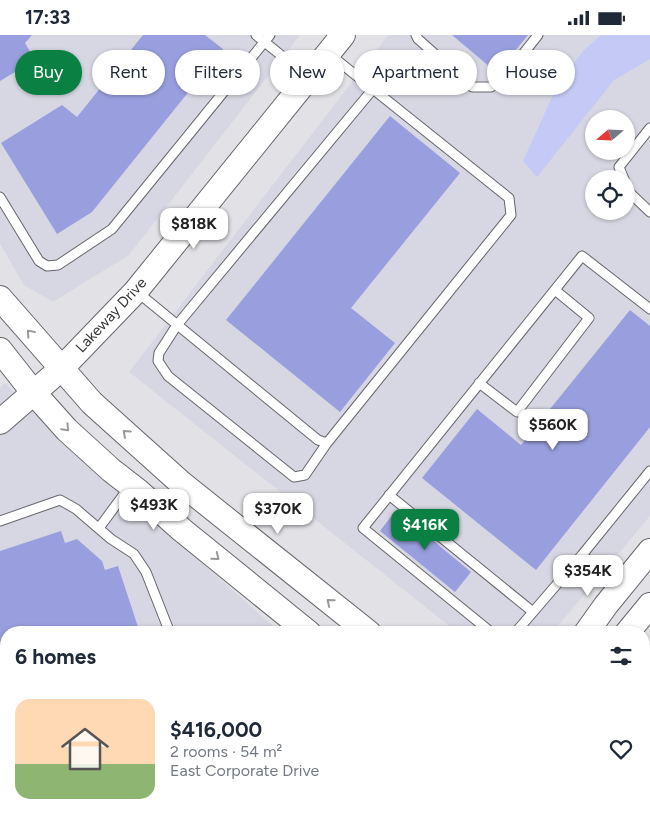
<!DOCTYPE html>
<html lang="en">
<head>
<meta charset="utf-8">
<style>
	body { margin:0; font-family:Figtree,sans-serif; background:#f2f2f3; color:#1f2937; height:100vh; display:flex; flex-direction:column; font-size:19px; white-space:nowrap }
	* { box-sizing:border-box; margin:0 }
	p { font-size:16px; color:#747a83 }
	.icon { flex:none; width:28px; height:28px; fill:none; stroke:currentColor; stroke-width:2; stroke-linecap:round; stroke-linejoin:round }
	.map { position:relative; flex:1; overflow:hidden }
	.drawer { position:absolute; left:0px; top:591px; width:650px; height:196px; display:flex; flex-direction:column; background:#fff; border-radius:20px 20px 0 0; box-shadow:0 1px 4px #0004 }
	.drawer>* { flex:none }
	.hud { position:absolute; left:15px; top:15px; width:620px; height:45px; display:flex; gap:10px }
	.needle { width:32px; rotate:251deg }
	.controls { position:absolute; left:585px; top:75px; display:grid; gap:10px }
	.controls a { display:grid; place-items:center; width:50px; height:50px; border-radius:50%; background:#fff; box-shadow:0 1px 4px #0004; font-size:25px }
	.price { position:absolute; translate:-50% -42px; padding:0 11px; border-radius:10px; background:#fff; color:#222; font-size:16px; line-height:32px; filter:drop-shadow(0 1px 2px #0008) }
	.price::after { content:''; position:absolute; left:50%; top:30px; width:15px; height:11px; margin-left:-8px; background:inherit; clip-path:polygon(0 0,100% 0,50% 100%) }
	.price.on { background:#0b8043; color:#fff }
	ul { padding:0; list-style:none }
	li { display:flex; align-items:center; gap:15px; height:125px; padding:0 15px }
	li span { display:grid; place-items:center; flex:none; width:140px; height:100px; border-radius:15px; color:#555 }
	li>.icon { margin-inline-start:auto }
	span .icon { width:60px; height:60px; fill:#fffc; stroke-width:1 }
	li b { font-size:21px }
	h2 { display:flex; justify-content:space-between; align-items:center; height:60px; padding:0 15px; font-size:21px }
	.chip { padding:0 18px; border-radius:22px; background:#fff; box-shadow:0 1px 4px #0004; font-size:18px; line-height:45px }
	.chip.on { background:#0b8043; color:#fff }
	.status { display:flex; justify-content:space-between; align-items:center; height:35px; padding:0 25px; background:#fff; direction:ltr }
	.status svg { height:14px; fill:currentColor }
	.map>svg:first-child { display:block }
	.built { fill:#d6d7e2; fill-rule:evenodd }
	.green { fill:#c4c9f6 }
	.building { fill:#999fde }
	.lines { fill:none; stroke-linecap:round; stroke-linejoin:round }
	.lane-casing { stroke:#656669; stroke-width:11 }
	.secondary-casing { stroke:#656669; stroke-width:26 }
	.lane { stroke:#fff; stroke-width:9 }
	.secondary { stroke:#fff; stroke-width:24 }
	.oneway { stroke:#9a9a9b }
	.labels { text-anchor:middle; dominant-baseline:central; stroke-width:4; stroke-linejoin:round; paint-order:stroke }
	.street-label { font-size:15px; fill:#353637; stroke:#fff }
</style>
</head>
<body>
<div class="status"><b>17:33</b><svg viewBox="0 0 49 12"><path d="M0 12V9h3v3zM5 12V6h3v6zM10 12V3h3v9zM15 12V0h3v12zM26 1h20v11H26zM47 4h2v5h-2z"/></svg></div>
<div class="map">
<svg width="650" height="787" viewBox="0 0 650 787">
	<rect width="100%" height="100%" fill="#e2e2e6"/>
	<path class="built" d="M0,0H300L129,220L53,267L24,250L0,209Z
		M388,0H650V481L553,597H457L129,337ZM594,84H626V116H594ZM594,144H626V176H594Z
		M5,348L45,390L280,597L6,598V781H435L430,787H0V353Z"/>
	<path class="green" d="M601,0H650V24L614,45L537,142L523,126L558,49L583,16Z"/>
	<path class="building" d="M0,0H32L25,8L35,25L0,46Z
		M143,0H205L223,14L92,177L57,199L1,108L62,70L77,82Z
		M452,0H528L497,38Z
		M390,81L460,138L351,273L395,308L340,377L226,285Z
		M630,275L650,291V392L536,535L422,443L477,374L521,410Z
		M396,475L471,537L455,557L380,496Z
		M61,496L65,508L77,504L102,526L105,535L118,531L140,598H6V781H201L203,787H0V516Z
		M650,666V721L644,716V674Z"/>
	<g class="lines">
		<defs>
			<path id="lane" d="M256,0L308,42
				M416,0L418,4L472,52H491L508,38L538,0
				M624,144L619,132L650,93
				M626,150L630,158L650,177
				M0,162L39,226L47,231L58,230L112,194L270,0
				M136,256L318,405L327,408L511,180L509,163L328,18
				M479,348L517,377L589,283L555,255
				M327,408L305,440L294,442L168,341L158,326L159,318L177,290L373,54
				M389,460L533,577
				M0,486L60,465L76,474L111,504L134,519L146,537L170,598
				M99,493L130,451
				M582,520L650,436
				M492,598L363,493L582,221L650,274
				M515,598L582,520L621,551
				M644,656L650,648
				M644,762L650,767
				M229,781L230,787"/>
			<path id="secondary" d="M0,263L92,368L181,448L369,598
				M0,315L33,357L67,395L111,435L138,456L182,495L309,598
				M0,387L61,334L136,256L343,0
				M586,598L606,570L650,516
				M627,598L650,570
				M526,781L534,787
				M598,781L604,787
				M454,787L459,781"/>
		</defs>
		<use href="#lane" class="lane-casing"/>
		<use href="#secondary" class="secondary-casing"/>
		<use href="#lane" class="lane"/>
		<use href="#secondary" class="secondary"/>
	</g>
	<defs><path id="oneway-chevron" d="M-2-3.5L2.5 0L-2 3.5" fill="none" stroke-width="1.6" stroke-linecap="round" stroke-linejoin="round" transform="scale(1.25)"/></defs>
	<g class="oneway">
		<use href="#oneway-chevron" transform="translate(30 298) rotate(-131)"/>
		<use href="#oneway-chevron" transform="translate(66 393) rotate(46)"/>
		<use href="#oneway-chevron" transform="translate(126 398) rotate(-138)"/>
		<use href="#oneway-chevron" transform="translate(216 522) rotate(39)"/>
		<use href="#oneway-chevron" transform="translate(330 567) rotate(-141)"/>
	</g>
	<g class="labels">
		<g class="street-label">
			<text transform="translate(111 280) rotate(-47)">Lakeway Drive</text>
		</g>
	</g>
</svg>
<div class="controls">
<a><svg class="needle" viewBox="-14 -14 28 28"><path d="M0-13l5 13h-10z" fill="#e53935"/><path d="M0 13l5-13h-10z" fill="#747a83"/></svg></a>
<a><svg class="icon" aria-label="locate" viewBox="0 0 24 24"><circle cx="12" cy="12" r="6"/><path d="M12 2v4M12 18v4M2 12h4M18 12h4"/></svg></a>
</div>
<b class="price" style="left:194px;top:215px">$818K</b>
<b class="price" style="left:553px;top:416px">$560K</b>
<b class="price" style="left:154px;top:496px">$493K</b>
<b class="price" style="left:278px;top:500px">$370K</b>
<b class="price on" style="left:425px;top:516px">$416K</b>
<b class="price" style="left:588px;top:562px">$354K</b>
<div class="hud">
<a class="chip on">Buy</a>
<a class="chip">Rent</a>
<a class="chip">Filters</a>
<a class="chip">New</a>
<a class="chip">Apartment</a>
<a class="chip">House</a>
</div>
<section class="drawer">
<h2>6 homes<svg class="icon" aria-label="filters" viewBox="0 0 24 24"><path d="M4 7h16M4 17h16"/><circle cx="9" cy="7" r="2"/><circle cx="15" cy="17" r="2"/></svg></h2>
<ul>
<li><span style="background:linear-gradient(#ffd9b3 65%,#8fb573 0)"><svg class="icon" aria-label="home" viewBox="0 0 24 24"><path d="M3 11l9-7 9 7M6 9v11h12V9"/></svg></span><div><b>$416,000</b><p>2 rooms · 54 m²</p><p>East Corporate Drive</p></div><svg class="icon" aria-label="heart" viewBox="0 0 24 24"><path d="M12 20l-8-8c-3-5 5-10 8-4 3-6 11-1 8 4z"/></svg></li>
</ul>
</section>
</div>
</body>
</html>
